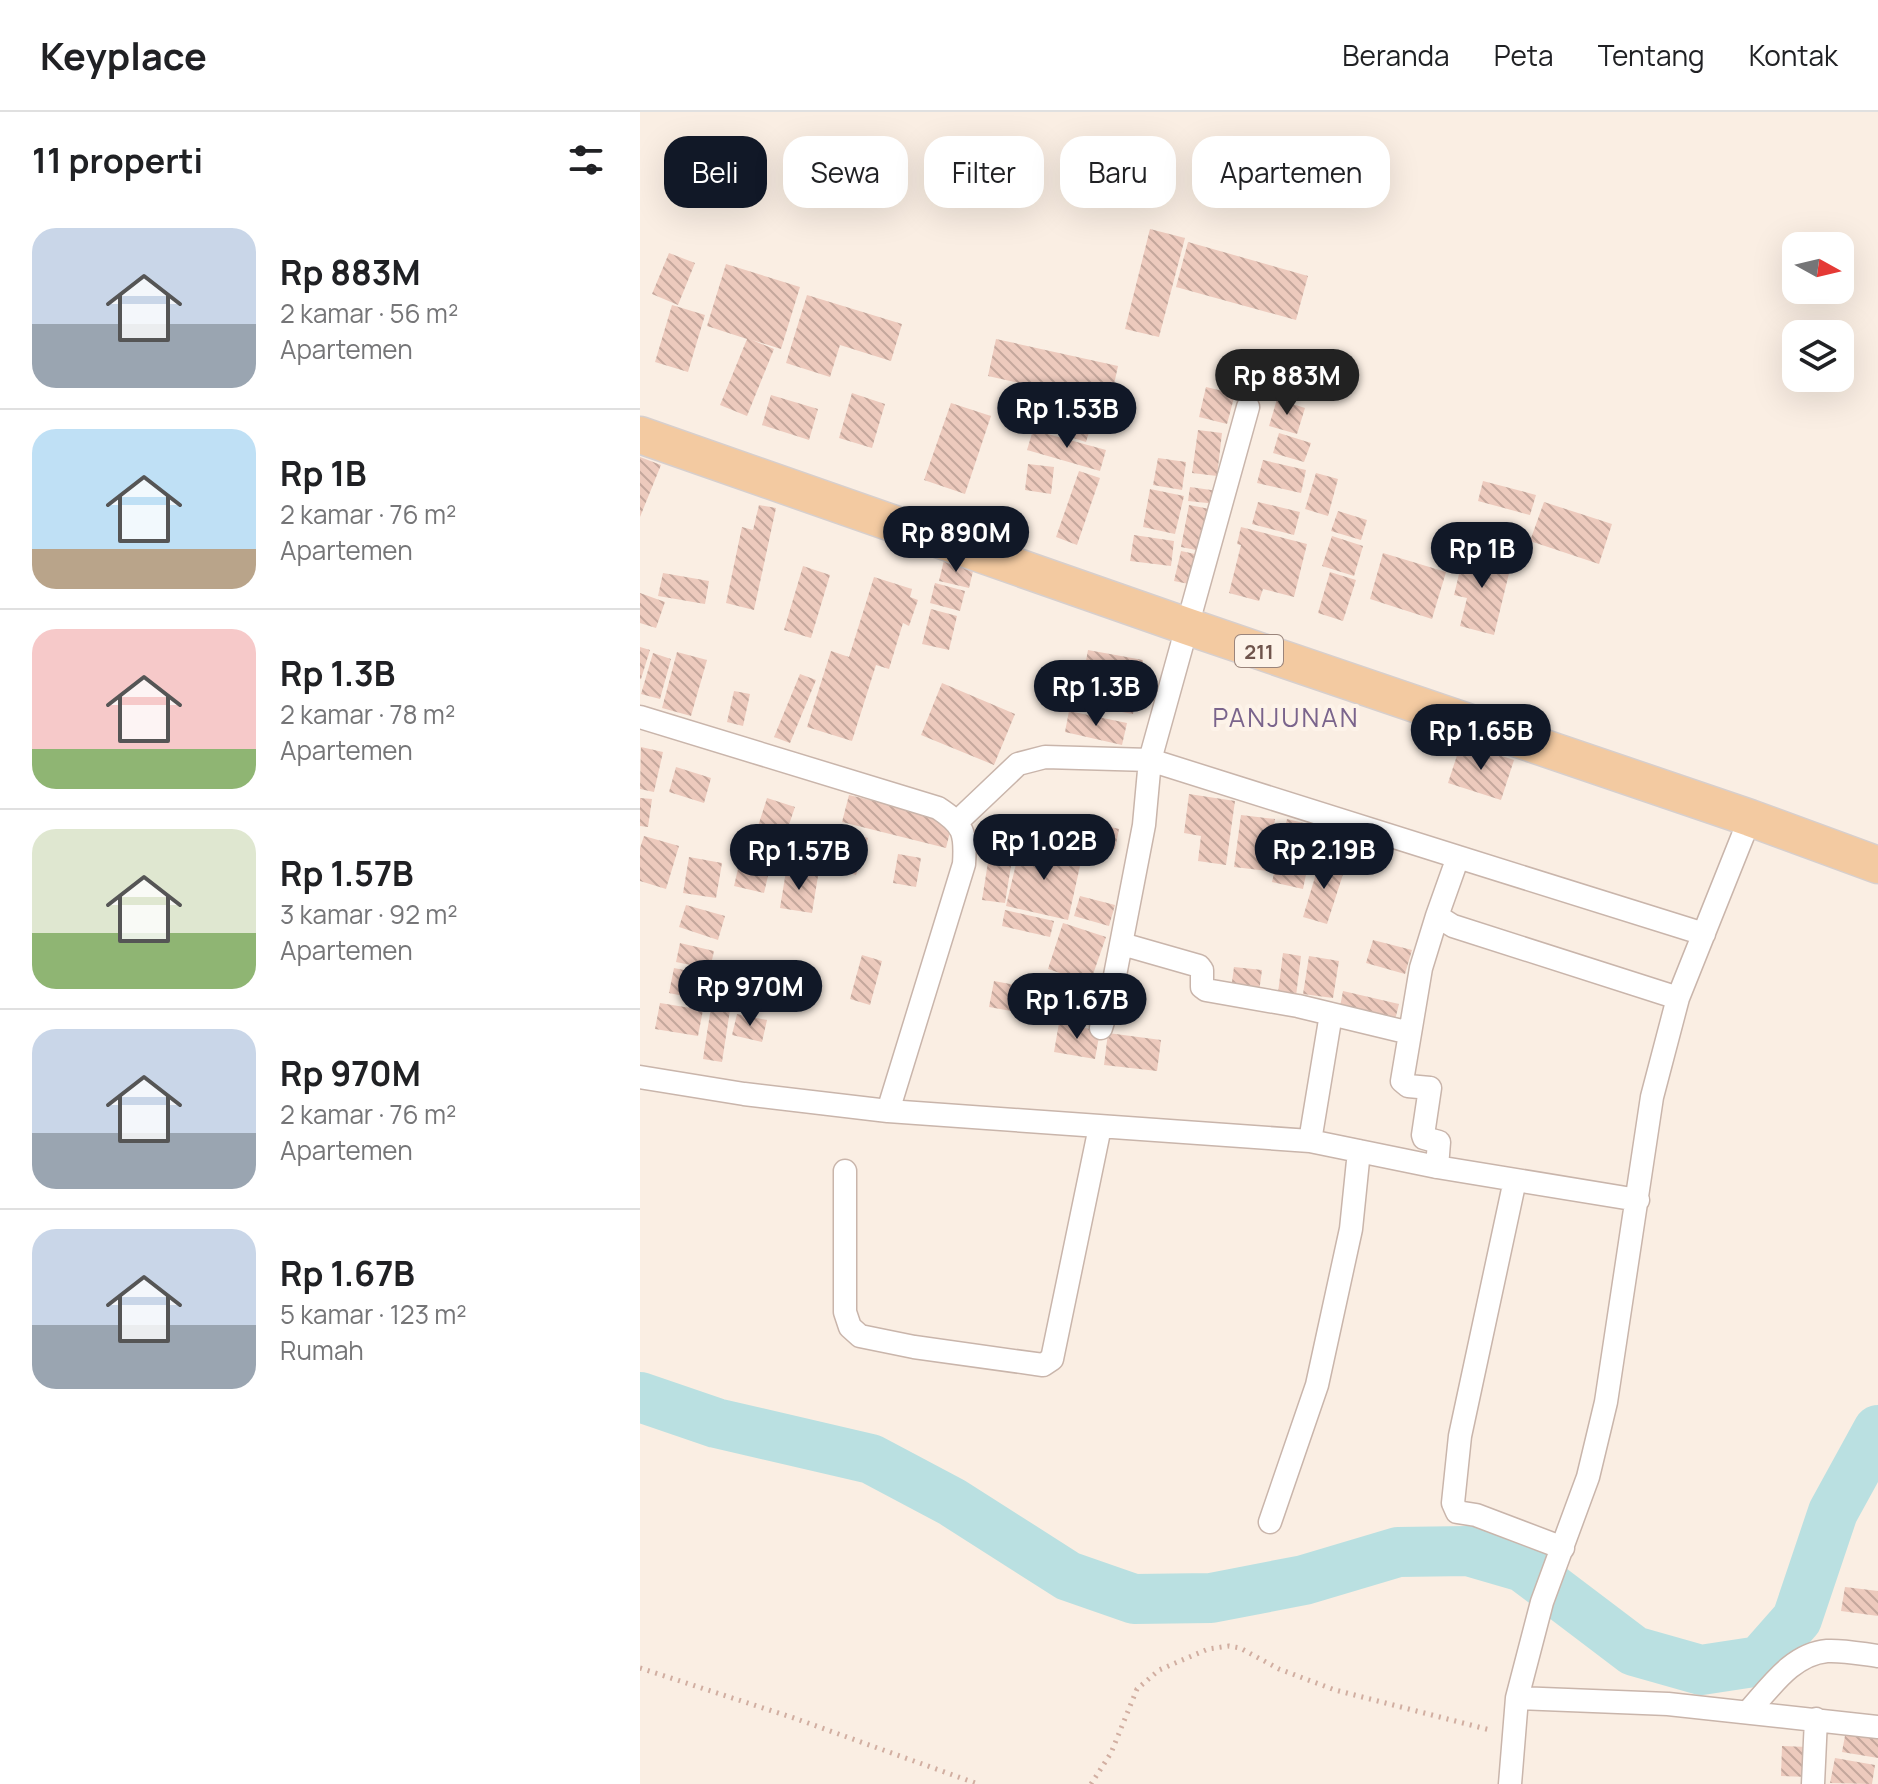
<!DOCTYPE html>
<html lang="id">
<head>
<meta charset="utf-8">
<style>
	body { margin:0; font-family:Manrope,sans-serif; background:#f2f2f2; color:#202124; height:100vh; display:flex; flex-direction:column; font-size:30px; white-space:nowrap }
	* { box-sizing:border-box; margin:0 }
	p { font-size:26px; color:#757577 }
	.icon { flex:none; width:44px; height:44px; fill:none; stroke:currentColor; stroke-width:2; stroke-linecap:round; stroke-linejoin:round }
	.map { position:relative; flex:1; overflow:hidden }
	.side { display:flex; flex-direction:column; background:#fff; width:640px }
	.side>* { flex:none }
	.banner { position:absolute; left:24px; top:24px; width:760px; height:72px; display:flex; gap:16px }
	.needle { width:52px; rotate:98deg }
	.controls { position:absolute; left:1142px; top:120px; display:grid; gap:16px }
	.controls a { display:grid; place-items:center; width:72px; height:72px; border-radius:16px; background:#fff; box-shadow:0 8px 32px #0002; font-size:40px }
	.price { position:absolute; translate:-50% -68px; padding:0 18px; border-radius:28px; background:#111827; color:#fff; font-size:26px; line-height:52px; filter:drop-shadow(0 2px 4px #0008) }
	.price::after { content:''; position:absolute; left:50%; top:48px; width:24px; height:18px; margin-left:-12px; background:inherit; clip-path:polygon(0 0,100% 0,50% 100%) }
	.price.active { background:#222; color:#fff }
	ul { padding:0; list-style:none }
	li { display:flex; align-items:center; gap:24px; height:200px; padding:0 32px }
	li+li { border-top:2px solid #e0e0e0 }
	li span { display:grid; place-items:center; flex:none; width:224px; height:160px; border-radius:24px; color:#555 }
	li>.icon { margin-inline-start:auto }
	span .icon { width:96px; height:96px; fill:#fffc; stroke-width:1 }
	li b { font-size:34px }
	h2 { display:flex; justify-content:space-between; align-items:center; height:96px; padding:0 32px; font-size:34px }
	.pill { padding:0 28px; border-radius:24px; background:#fff; box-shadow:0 8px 32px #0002; font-size:28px; line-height:72px }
	.pill.active { background:#111827; color:#fff }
	header { display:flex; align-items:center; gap:48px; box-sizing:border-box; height:112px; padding:0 40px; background:#fff; border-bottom:2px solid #e0e0e0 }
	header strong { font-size:38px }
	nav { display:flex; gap:44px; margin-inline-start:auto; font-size:28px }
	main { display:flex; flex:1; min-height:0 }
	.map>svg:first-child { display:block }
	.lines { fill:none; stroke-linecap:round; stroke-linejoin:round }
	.river { stroke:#bae0e1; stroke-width:50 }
	.building { fill:url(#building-back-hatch) }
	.street-casing { stroke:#c9b5ab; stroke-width:25 }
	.primary-casing { stroke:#d7cfcd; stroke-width:39 }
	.path { stroke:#d1aea1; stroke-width:5; stroke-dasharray:2 6; stroke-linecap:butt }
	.street { stroke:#fff; stroke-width:22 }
	.primary { stroke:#f3caa1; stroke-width:36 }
	.labels { text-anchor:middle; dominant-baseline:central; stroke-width:8; stroke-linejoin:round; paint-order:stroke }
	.shield { fill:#fdf3e9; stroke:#9a847b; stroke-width:2 }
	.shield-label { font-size:20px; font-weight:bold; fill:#6f544c }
	.quarter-label { font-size:26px; letter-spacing:2px; fill:#7a648c; stroke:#fdf3e9 }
</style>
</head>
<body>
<header>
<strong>Keyplace</strong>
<nav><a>Beranda</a><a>Peta</a><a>Tentang</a><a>Kontak</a></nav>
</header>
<main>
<section class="side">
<h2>11 properti<svg class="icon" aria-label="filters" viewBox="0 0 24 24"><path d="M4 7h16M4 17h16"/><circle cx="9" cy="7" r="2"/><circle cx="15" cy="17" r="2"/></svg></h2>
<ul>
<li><span style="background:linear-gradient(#c9d6e8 60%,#9aa5b1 0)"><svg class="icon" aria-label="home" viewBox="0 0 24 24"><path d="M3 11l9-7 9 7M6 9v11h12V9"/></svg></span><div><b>Rp 883M</b><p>2 kamar · 56 m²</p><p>Apartemen</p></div></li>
<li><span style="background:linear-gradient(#bfe0f5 75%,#b9a48a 0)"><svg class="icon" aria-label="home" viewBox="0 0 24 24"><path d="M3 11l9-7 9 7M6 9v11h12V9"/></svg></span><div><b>Rp 1B</b><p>2 kamar · 76 m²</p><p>Apartemen</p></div></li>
<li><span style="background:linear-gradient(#f6c9c9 75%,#8fb573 0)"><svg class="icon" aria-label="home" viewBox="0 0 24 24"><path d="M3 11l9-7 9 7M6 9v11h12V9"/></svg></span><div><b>Rp 1.3B</b><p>2 kamar · 78 m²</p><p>Apartemen</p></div></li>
<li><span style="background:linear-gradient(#dfe7d0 65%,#8fb573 0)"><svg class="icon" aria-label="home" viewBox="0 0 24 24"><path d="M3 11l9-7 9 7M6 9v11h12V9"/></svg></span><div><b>Rp 1.57B</b><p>3 kamar · 92 m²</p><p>Apartemen</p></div></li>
<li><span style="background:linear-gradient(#c9d6e8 65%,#9aa5b1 0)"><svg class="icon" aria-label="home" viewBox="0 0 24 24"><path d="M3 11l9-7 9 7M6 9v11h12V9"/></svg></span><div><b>Rp 970M</b><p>2 kamar · 76 m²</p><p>Apartemen</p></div></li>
<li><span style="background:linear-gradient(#c9d6e8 60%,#9aa5b1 0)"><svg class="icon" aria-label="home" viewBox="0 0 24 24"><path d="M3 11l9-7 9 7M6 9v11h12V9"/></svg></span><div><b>Rp 1.67B</b><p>5 kamar · 123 m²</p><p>Rumah</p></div></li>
</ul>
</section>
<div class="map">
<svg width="1238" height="1672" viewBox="0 0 1238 1672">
	<defs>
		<pattern id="building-back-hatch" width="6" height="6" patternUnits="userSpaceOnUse" patternTransform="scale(2)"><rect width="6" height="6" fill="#edcabd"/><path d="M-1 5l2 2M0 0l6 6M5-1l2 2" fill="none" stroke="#c4a79c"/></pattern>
	</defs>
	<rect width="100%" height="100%" fill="#faeee3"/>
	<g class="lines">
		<path class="river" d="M0,1285L76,1311L231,1347L312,1390L428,1464L494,1487L571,1486L664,1468L758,1440L828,1439L883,1455L994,1539L1061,1558L1120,1549L1157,1507L1193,1400L1238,1318"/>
	</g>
	<path class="building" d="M510,117L545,126L519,225L485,217Z
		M548,130L668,164L656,208L536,175Z
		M29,141L55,151L38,193L12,182Z
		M86,152L160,175L141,237L112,228L134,237L107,304L80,293L107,227L67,214Z
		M167,183L262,212L251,249L200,233L190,265L146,251Z
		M32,193L65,203L48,260L15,250Z
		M356,227L478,254L470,291L348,264Z
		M566,275L595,282L587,312L559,305Z
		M212,281L245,292L232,336L199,326Z
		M131,283L178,297L169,328L122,313Z
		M637,287L665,296L657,322L629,314Z
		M402,288L454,304L446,330L395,314Z
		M311,291L351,304L325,382L284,368Z
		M393,318L466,338L460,359L387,338Z
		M558,318L582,321L577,364L552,361Z
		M639,321L671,331L664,350L633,341Z
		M0,345L21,353L0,405Z
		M518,346L546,350L542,378L513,373Z
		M623,348L666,358L661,381L617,371Z
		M388,352L414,355L411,382L385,378Z
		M439,359L460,366L437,433L416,425Z
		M676,361L698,367L688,404L665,397Z
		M843,369L896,383L890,403L838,389Z
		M550,375L578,379L577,392L548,389Z
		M510,377L544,384L535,422L503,415Z
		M618,390L660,400L654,423L612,412Z
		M904,390L972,412L959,452L890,429Z
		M119,393L136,396L114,498L86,491L102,415L113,418Z
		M549,393L575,398L566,440L541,435Z
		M698,399L727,408L721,428L691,419Z
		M601,415L667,432L654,485L623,477L619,489L589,481L601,433L597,432Z
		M494,423L534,429L531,454L490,449Z
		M692,424L723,434L714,464L682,454Z
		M825,437L872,449L854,523L820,514L827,486L814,483Z
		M541,439L555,442L549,472L534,469Z
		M743,441L806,460L792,507L730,487Z
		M304,448L334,455L329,476L299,469Z
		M163,454L190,463L171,526L144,518Z
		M690,460L716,468L703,509L678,501Z
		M23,461L69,469L65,492L18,484Z
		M234,465L272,477L270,485L278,488L269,514L263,511L249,557L236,553L212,629L167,615L191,539L209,545Z
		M295,471L325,479L320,499L290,491Z
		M0,481L25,490L16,516L0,511Z
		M291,497L317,504L309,538L282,532Z
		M0,535L10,538L1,567H0Z
		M448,538L503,548L493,602L438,592Z
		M37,540L67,548L51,604L22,596Z
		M13,541L31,547L20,587L1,582Z
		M160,562L176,568L150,631L134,625Z
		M302,571L375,602L354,653L281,623Z
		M94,579L110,582L103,614L87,610Z
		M429,599L487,611L482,633L425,620Z
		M821,631L874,648L861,688L808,671Z
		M1,635L23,640L14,680L0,677Z
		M36,655L71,666L64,691L29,680Z
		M549,682L595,689L586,753L558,749L561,724L544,721Z
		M209,683L313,708L306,736L202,710Z
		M0,686L12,687L8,715L0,714Z
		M127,686L155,695L140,739L113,730Z
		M601,703L635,707L628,759L594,755Z
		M647,707L676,714L663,777L632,770Z
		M454,711L479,717L475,737L449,731Z
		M199,717L228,726L216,763L187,754Z
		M4,724L39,734L26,777L0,769V736Z
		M381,731L442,745L428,808L366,794Z
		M258,742L281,746L276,775L253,771Z
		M101,744L131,751L124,781L94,774Z
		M49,745L82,751L76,786L43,781Z
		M681,745L706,753L687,812L663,805Z
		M348,750L371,754L365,791L342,788Z
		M146,759L178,764L172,801L140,796Z
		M440,784L475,793L469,814L434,804Z
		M46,793L85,804L78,828L39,815Z
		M365,798L414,809L410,825L362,814Z
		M423,811L466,825L450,871L408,857Z
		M733,828L772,838L765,862L726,851Z
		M40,831L74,839L70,857L36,850Z
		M643,841L661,844L656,884L638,881Z
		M222,843L242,849L230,893L210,887Z
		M669,844L699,849L693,886L663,882Z
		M114,854L142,858L137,900L108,897Z
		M594,855L622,858L619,880L591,877Z
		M34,856L83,866L77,891L29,881Z
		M354,869L403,878L399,904L349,895Z
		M703,879L759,892L754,912L699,900Z
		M20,891L63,898L58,924L15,917Z
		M71,895L90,898L82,950L63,947Z
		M97,902L127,908L122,930L92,923Z
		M419,911L460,919L455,947L414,940Z
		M468,921L521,928L517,959L464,953Z
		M1205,1475L1238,1479V1504L1201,1499Z
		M1206,1618L1238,1624V1646L1202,1640Z
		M1142,1634L1168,1635L1167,1665L1141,1664Z
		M1195,1646L1235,1653L1232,1672L1190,1671Z"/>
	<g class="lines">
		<defs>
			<path id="street" d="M0,605L298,696C324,713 326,721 324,752L248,999
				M318,709L378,652L405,645L510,648L818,745L797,804
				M818,745L1064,822
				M482,832L559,854L562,858V875L566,878L658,894L770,921
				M461,916L471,884L504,713L510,648L608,295
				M0,965L104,982L248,999L670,1029L797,1055L998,1088
				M670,1029L691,902
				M797,1055L799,1030L784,1026L783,1023L790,976L768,974L762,969L781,856L797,804L813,814L1038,886
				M205,1059V1200L210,1215L220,1224L274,1235L403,1253L412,1247L460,1015
				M875,1068L820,1324L813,1391L817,1400L836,1403L923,1436
				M630,1410L677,1273L711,1117L719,1039
				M877,1586L1028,1592L1238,1615
				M1108,1600C1130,1576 1152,1542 1187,1539C1203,1538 1222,1542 1238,1544
				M870,1672L877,1586L902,1490L948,1365L966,1290L1012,985L1038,886L1110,706
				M1173,1672L1176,1607"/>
			<path id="primary" d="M0,323L549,515L1110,706L1238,753"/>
		</defs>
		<use href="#street" class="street-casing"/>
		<use href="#primary" class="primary-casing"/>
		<path class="path" d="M0,1556L154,1606L338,1672
			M451,1672L471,1641L497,1577L519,1558L568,1537L589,1534L600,1536L639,1557L695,1578L850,1618"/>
		<use href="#street" class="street"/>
		<use href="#primary" class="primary"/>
	</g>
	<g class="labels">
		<rect class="shield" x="595" y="523" width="48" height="32" rx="6"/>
		<g class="shield-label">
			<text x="619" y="539">211</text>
		</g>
		<g class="quarter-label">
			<text x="646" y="605">PANJUNAN</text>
		</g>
	</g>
</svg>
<div class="controls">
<a><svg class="needle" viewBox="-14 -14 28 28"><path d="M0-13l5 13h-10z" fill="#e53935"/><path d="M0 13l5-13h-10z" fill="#757577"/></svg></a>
<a><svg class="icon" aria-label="layers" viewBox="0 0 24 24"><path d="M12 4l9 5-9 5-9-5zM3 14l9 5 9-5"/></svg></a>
</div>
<b class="price active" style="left:647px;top:305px">Rp 883M</b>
<b class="price" style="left:427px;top:338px">Rp 1.53B</b>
<b class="price" style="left:316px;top:462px">Rp 890M</b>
<b class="price" style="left:842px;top:478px">Rp 1B</b>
<b class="price" style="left:456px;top:616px">Rp 1.3B</b>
<b class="price" style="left:841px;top:660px">Rp 1.65B</b>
<b class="price" style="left:404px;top:770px">Rp 1.02B</b>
<b class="price" style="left:684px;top:779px">Rp 2.19B</b>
<b class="price" style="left:159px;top:780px">Rp 1.57B</b>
<b class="price" style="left:110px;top:916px">Rp 970M</b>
<b class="price" style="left:437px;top:929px">Rp 1.67B</b>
<div class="banner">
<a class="pill active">Beli</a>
<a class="pill">Sewa</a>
<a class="pill">Filter</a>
<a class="pill">Baru</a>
<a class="pill">Apartemen</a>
</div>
</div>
</main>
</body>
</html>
